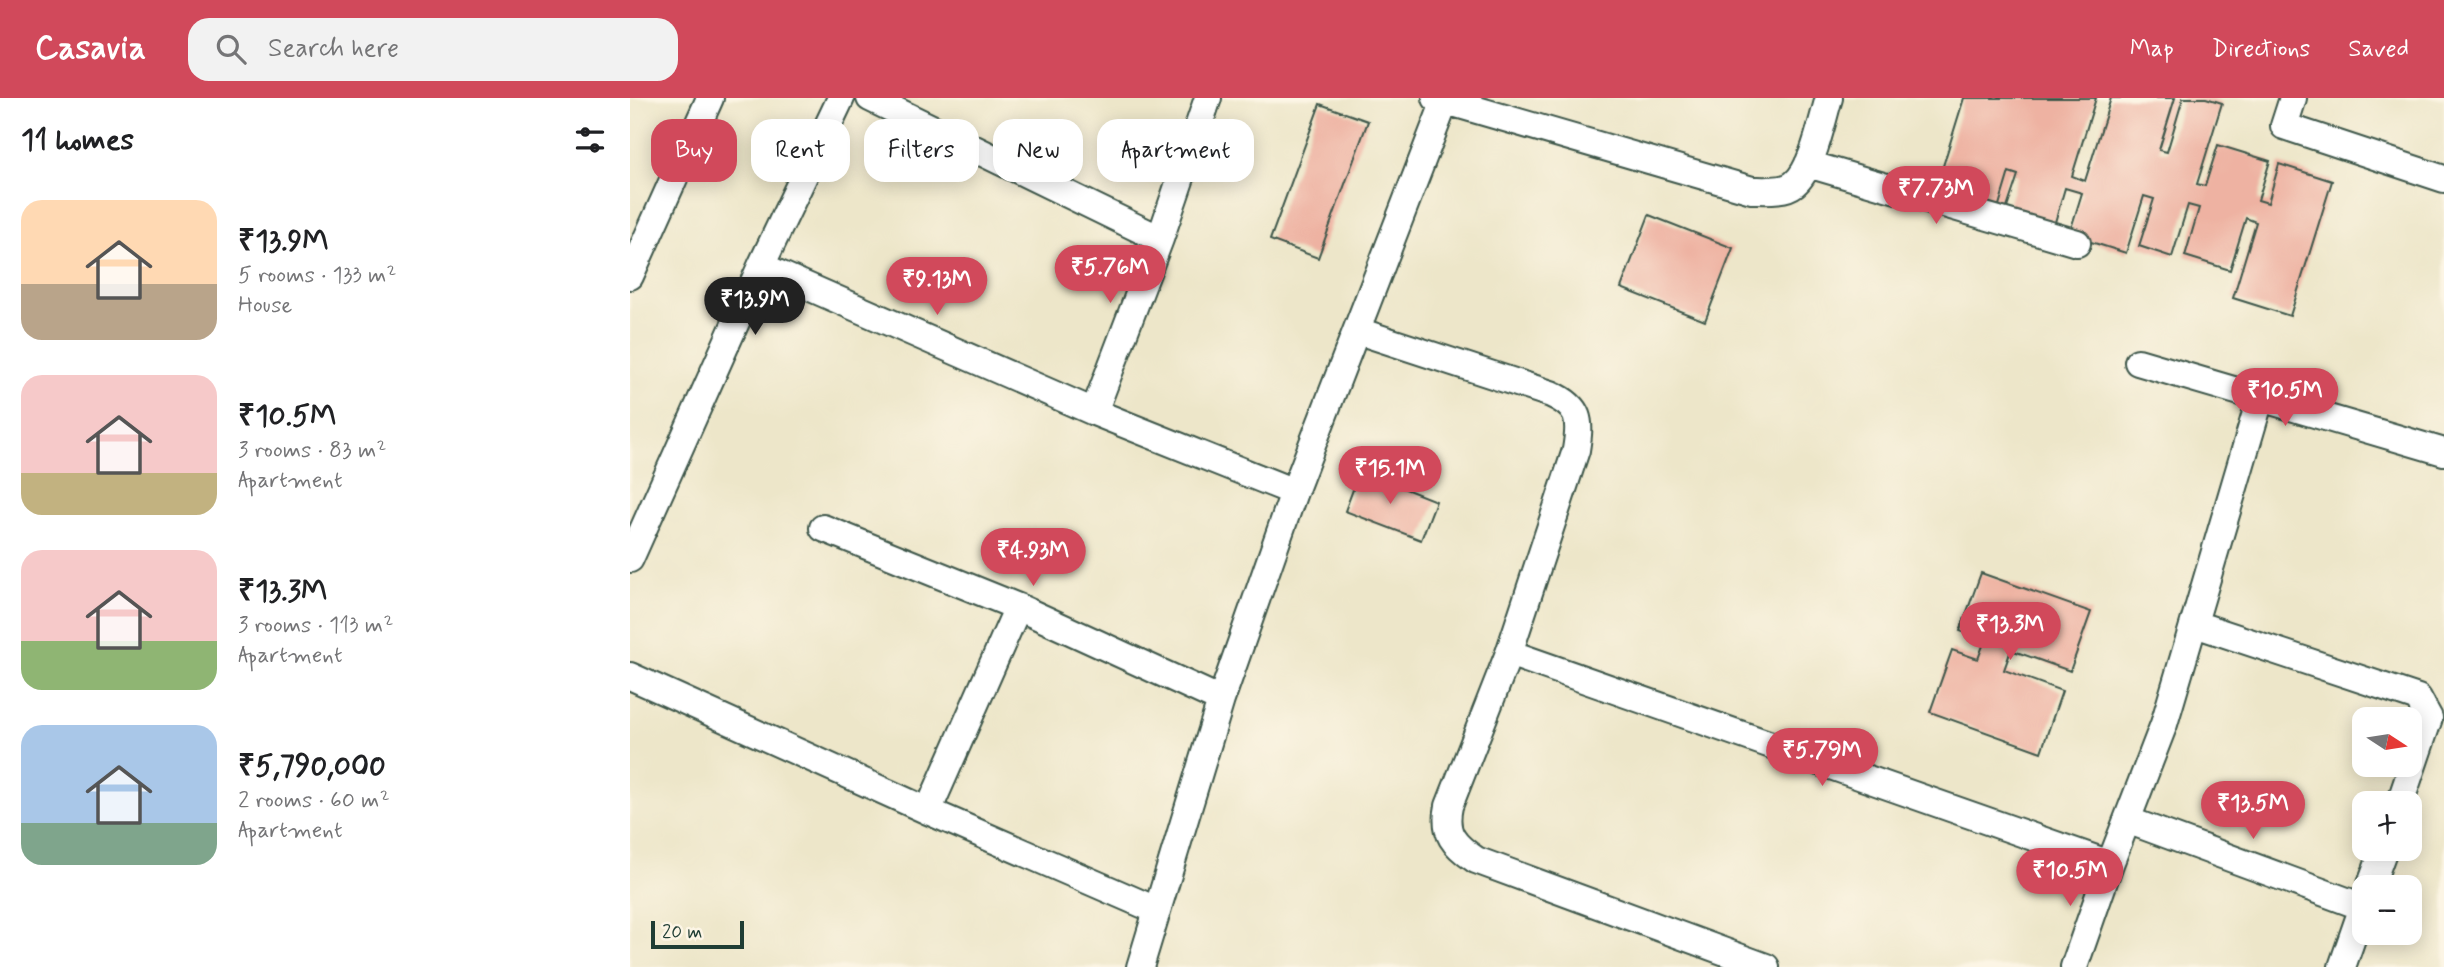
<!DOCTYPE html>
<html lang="en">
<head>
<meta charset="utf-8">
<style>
	body { margin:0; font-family:Mynerve,sans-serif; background:#f2f2f2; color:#202124; height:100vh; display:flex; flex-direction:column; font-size:26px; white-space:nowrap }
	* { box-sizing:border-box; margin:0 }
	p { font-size:23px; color:#757577 }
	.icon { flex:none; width:38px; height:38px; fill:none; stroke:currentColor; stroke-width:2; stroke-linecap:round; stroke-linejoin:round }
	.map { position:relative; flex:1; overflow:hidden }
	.side { display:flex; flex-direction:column; background:#fff; width:630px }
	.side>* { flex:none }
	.guide { position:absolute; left:21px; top:21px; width:665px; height:63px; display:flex; gap:14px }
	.needle { width:46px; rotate:102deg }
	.tools { position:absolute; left:1722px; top:609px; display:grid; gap:14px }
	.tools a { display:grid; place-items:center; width:70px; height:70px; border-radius:14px; background:#fff; box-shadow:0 4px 18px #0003; font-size:35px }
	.scale { position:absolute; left:21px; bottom:18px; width:93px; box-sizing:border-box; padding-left:7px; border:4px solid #1f3d34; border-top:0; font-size:19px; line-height:24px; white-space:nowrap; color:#1f3d34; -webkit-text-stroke:5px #fcf5e5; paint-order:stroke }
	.price { position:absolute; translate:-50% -60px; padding:0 16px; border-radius:24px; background:#d1495b; color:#fff; font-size:23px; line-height:46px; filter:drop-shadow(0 2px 4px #0008) }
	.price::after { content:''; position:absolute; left:50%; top:42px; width:21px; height:16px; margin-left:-10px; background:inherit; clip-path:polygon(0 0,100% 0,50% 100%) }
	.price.on { background:#222; color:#fff }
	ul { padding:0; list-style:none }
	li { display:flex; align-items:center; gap:21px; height:175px; padding:0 21px }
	li span { display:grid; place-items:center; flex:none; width:196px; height:140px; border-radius:21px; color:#555 }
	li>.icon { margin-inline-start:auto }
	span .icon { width:84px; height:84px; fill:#fffc; stroke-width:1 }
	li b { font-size:30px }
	h2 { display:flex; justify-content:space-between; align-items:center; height:84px; padding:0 21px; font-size:30px }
	.tag { padding:0 24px; border-radius:21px; background:#fff; box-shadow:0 4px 18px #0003; font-size:24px; line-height:63px }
	.tag.on { background:#d1495b; color:#fff }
	header { display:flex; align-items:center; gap:42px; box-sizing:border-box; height:98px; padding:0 35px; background:#d1495b; color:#fff }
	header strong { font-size:33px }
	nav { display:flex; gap:38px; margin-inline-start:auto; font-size:24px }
	.search { width:490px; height:63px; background:#f2f2f2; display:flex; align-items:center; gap:18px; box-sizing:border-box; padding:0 24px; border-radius:21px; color:#757577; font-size:26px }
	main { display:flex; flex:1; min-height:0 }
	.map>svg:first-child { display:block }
	.building { fill:#eeb2a2 }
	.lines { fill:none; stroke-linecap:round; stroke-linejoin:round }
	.minor-casing { stroke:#3e564a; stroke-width:30 }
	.minor { stroke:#fff; stroke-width:26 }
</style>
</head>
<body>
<header>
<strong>Casavia</strong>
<div class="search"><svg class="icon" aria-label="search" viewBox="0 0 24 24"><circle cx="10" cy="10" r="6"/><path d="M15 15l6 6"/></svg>Search here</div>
<nav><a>Map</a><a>Directions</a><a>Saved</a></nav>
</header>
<main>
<section class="side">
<h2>11 homes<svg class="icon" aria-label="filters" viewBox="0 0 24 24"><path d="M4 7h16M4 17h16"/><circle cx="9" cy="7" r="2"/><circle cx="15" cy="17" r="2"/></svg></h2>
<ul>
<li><span style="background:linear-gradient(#ffd9b3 60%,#b9a48a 0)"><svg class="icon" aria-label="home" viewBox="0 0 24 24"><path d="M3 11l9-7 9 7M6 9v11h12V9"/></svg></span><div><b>₹13.9M</b><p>5 rooms · 133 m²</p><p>House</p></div></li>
<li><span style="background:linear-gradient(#f6c9c9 70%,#c2b280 0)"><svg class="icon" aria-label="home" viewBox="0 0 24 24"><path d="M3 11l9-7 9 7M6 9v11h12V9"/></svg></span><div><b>₹10.5M</b><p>3 rooms · 83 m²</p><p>Apartment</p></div></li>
<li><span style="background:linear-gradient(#f6c9c9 65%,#8fb573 0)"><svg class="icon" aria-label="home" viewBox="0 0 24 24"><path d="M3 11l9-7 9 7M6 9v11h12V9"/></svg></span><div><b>₹13.3M</b><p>3 rooms · 113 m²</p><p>Apartment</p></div></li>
<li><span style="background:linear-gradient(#a9c7e8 70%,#7fa58c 0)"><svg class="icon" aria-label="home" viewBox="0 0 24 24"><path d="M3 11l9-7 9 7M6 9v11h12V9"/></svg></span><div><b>₹5,790,000</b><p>2 rooms · 60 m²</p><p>Apartment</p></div></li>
</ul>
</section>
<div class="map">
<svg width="1814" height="869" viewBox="0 0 1814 869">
	<rect width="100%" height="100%" fill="#fcf5e5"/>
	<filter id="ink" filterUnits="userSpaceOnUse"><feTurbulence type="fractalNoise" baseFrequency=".0143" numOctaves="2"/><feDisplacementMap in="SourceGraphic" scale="14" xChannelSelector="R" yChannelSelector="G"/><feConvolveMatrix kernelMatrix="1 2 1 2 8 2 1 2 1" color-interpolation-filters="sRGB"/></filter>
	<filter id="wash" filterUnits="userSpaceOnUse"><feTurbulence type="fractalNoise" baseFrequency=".00686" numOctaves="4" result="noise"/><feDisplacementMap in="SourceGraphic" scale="28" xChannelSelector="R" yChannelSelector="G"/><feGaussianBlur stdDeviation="1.57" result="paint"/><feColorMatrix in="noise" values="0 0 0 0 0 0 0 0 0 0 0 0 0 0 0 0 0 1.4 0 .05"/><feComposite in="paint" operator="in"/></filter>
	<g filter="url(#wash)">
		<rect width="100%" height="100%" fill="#ede6c9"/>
		<g id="blocks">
			<path class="building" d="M1334,0H1466L1442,78L1455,83L1481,0H1545L1529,52L1537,54L1553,0H1576L1592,5L1567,86L1575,88L1588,47L1640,63L1628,102L1638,105L1649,66L1702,83L1660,218L1603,200L1626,124L1616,120L1600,172L1555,158L1569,110L1558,107L1542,159L1509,148L1524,101L1514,98L1496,155L1439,137L1452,95L1435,90L1423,131L1375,116L1388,77L1379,74L1367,114L1305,94Z
				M690,6L738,23L688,160L640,142Z
				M1019,117L1103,150L1075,223L991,190Z
				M730,373L806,403L791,442L715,413Z
				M1351,475L1461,514L1440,573L1381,552L1374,572L1432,593L1411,654L1300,614L1322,552L1348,561L1355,542L1330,533Z"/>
		</g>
	</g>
	<g filter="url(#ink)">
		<use href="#blocks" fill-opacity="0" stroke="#3e564a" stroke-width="2"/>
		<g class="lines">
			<defs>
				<path id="minor" d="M240,0L530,141L464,314L664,394
					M806,0L1122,92C1134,92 1154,94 1164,86C1183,71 1192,22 1199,0
					M1663,0L1654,28L1814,81
					M1178,66L1447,145
					M530,141L578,0
					M131,168L464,314
					M0,178L80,0
					M728,233L921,296C950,309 951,322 946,352L879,555L1480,766L1534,626L1631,298
					M1508,264L1814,354
					M193,430L388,509L591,602
					M0,461L131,168L211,0
					M1565,526L1788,600L1799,620L1770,705
					M879,555L819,708C813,736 824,747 846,762L1136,869
					M0,578L298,713L526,812
					M298,713L388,509
					M1497,722L1733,809
					M1740,789L1754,751
					M510,869L591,602L664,394L815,3
					M1444,869L1480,766
					M1712,869L1734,806"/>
			</defs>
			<use href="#minor" class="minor-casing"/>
			<use href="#minor" class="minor"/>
		</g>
	</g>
</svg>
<div class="tools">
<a><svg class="needle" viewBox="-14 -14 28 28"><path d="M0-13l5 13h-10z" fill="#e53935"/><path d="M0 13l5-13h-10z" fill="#757577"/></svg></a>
<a>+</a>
<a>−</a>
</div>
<div class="scale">20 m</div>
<b class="price" style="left:1306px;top:128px">₹7.73M</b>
<b class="price" style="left:480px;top:207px">₹5.76M</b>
<b class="price" style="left:307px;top:219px">₹9.13M</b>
<b class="price on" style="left:125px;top:239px">₹13.9M</b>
<b class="price" style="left:1655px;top:330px">₹10.5M</b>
<b class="price" style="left:760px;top:408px">₹15.1M</b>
<b class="price" style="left:403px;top:490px">₹4.93M</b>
<b class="price" style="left:1380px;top:564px">₹13.3M</b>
<b class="price" style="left:1192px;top:690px">₹5.79M</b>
<b class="price" style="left:1623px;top:743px">₹13.5M</b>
<b class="price" style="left:1440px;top:810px">₹10.5M</b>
<div class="guide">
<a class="tag on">Buy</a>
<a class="tag">Rent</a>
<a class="tag">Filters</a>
<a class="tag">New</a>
<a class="tag">Apartment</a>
</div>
</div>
</main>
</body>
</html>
